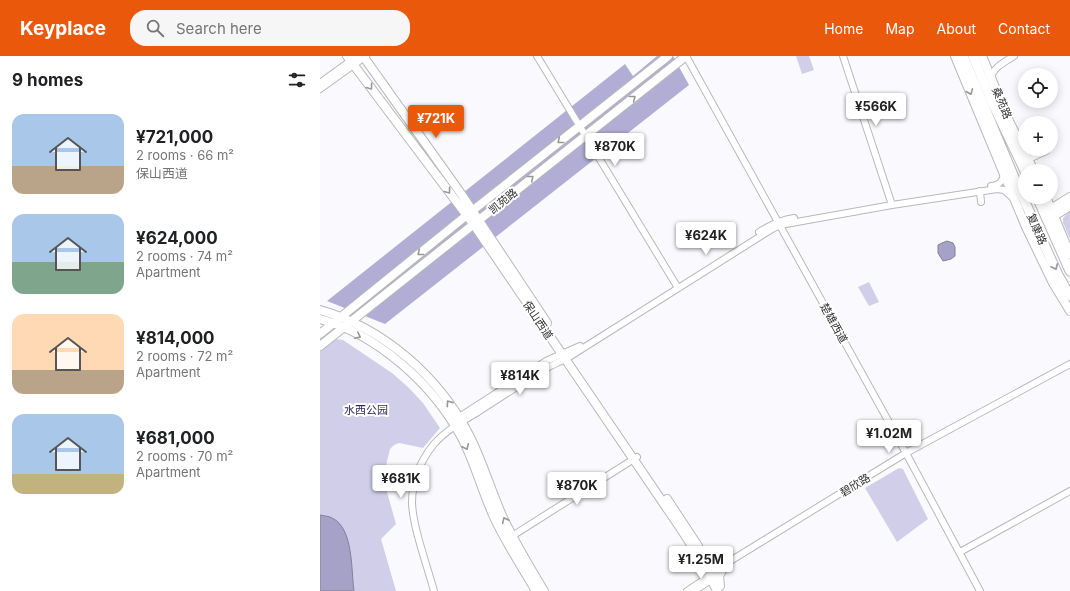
<!DOCTYPE html>
<html lang="en">
<head>
<meta charset="utf-8">
<style>
	body { margin:0; font-family:Inter,"Noto Sans SC",sans-serif; background:#f6f6f6; color:#202124; height:100vh; display:flex; flex-direction:column; font-size:15px; white-space:nowrap }
	* { box-sizing:border-box; margin:0 }
	p { font-size:13px; color:#757577 }
	.icon { flex:none; width:22px; height:22px; fill:none; stroke:currentColor; stroke-width:2; stroke-linecap:round; stroke-linejoin:round }
	.map { position:relative; flex:1; overflow:hidden }
	.side { display:flex; flex-direction:column; background:#fff; width:320px }
	.side>* { flex:none }
	.tools { position:absolute; left:698px; top:12px; display:grid; gap:8px }
	.tools a { display:grid; place-items:center; width:40px; height:40px; border-radius:50%; background:#fff; box-shadow:0 2px 10px #0003; font-size:20px }
	.price { position:absolute; translate:-50% -34px; padding:0 9px; border-radius:4px; background:#fff; color:#222; font-size:13px; line-height:26px; filter:drop-shadow(0 1px 2px #0008) }
	.price::after { content:''; position:absolute; left:50%; top:24px; width:12px; height:9px; margin-left:-6px; background:inherit; clip-path:polygon(0 0,100% 0,50% 100%) }
	.price.on { background:#ea580c; color:#fff }
	ul { padding:0; list-style:none }
	li { display:flex; align-items:center; gap:12px; height:100px; padding:0 12px }
	li span { display:grid; place-items:center; flex:none; width:112px; height:80px; border-radius:12px; color:#555 }
	li>.icon { margin-inline-start:auto }
	span .icon { width:48px; height:48px; fill:#fffc; stroke-width:1 }
	li b { font-size:17px }
	h2 { display:flex; justify-content:space-between; align-items:center; height:48px; padding:0 12px; font-size:17px }
	header { display:flex; align-items:center; gap:24px; box-sizing:border-box; height:56px; padding:0 20px; background:#ea580c; color:#fff }
	header strong { font-size:19px }
	nav { display:flex; gap:22px; margin-inline-start:auto; font-size:14px }
	.search { width:280px; height:36px; background:#f6f6f6; display:flex; align-items:center; gap:10px; box-sizing:border-box; padding:0 14px; border-radius:16px; color:#757577; font-size:15px }
	main { display:flex; flex:1; min-height:0 }
	.map>svg:first-child { display:block }
	.green { fill:#d1ceea }
	.forest { fill:#b2add4 }
	.water { fill:#a6a1c7; stroke:#837f9a }
	.lines { fill:none; stroke-linecap:round; stroke-linejoin:round }
	.minor-casing { stroke:#b8b8bb; stroke-width:8 }
	.major-casing { stroke:#b8b8bb; stroke-width:10 }
	.highway-casing { stroke:#b8b8bb; stroke-width:11 }
	.minor { stroke:#fff; stroke-width:6 }
	.major { stroke:#fff; stroke-width:8 }
	.highway { stroke:#fff; stroke-width:9 }
	.oneway { stroke:#989898 }
	.labels { text-anchor:middle; dominant-baseline:central; stroke-width:4; stroke-linejoin:round; paint-order:stroke }
	.street-label { font-size:11px; fill:#303031; stroke:#fff }
	.park-label { font-size:11px; fill:#352a5c; stroke:#fff }
</style>
</head>
<body>
<header>
<strong>Keyplace</strong>
<div class="search"><svg class="icon" aria-label="search" viewBox="0 0 24 24"><circle cx="10" cy="10" r="6"/><path d="M15 15l6 6"/></svg>Search here</div>
<nav><a>Home</a><a>Map</a><a>About</a><a>Contact</a></nav>
</header>
<main>
<section class="side">
<h2>9 homes<svg class="icon" aria-label="filters" viewBox="0 0 24 24"><path d="M4 7h16M4 17h16"/><circle cx="9" cy="7" r="2"/><circle cx="15" cy="17" r="2"/></svg></h2>
<ul>
<li><span style="background:linear-gradient(#a9c7e8 65%,#b9a48a 0)"><svg class="icon" aria-label="home" viewBox="0 0 24 24"><path d="M3 11l9-7 9 7M6 9v11h12V9"/></svg></span><div><b>¥721,000</b><p>2 rooms · 66 m²</p><p>保山西道</p></div></li>
<li><span style="background:linear-gradient(#a9c7e8 60%,#7fa58c 0)"><svg class="icon" aria-label="home" viewBox="0 0 24 24"><path d="M3 11l9-7 9 7M6 9v11h12V9"/></svg></span><div><b>¥624,000</b><p>2 rooms · 74 m²</p><p>Apartment</p></div></li>
<li><span style="background:linear-gradient(#ffd9b3 70%,#b9a48a 0)"><svg class="icon" aria-label="home" viewBox="0 0 24 24"><path d="M3 11l9-7 9 7M6 9v11h12V9"/></svg></span><div><b>¥814,000</b><p>2 rooms · 72 m²</p><p>Apartment</p></div></li>
<li><span style="background:linear-gradient(#a9c7e8 75%,#c2b280 0)"><svg class="icon" aria-label="home" viewBox="0 0 24 24"><path d="M3 11l9-7 9 7M6 9v11h12V9"/></svg></span><div><b>¥681,000</b><p>2 rooms · 70 m²</p><p>Apartment</p></div></li>
</ul>
</section>
<div class="map">
<svg width="750" height="535" viewBox="0 0 750 535">
	<rect width="100%" height="100%" fill="#faf9fd"/>
	<path class="green" d="M476,0H489L494,14L482,18Z
		M750,155V183L743,167V162Z
		M549,226L559,246L549,250L538,231Z
		M16,283L23,284L72,317L89,332L103,347L120,372L103,392L79,387L74,389L70,393L63,422L76,468L61,483L76,535H0V295Z
		M579,412L583,413L608,463L577,486L545,432Z"/>
	<path class="forest" d="M337,0H353L369,29L65,268L7,245L305,8L313,20Z"/>
	<path class="water" d="M627,185L633,187L635,191V200L631,203L623,205L618,197V189L622,187Z
		M0,459C4,460 9,460 12,462C34,472 31,516 34,535H0Z"/>
	<g class="lines">
		<defs>
			<path id="minor" d="M217,0L358,232
				M366,0L586,397L660,535
				M523,0L572,149
				M671,22C673,11 685,6 694,0
				M0,27L37,0
				M0,33L46,0
				M709,103L726,95
				M671,130C679,129 683,126 684,118
				M660,135L661,146
				M439,176C450,169 460,164 474,162
				M136,363L226,305L260,290
				M189,482L317,401
				M640,496L750,435
				M387,505L393,510L400,511
				M114,535C107,509 93,472 92,447C92,425 101,404 114,388C126,374 143,365 158,356C181,341 204,326 227,312C234,308 242,305 249,301L452,173L460,169L572,149L677,133L684,134L693,142
				M367,535L382,525L389,518L586,397L750,308
				M374,535L388,526L393,520"/>
			<path id="major" d="M27,0L154,169L361,473L383,507L397,535
				M43,0L142,139L227,267
				M635,0L706,171L733,227L750,255
				M662,0L689,65L714,115
				M726,141L750,198
				M731,153L750,141
				M734,160L750,150
				M0,254C64,272 119,321 149,379C163,406 171,436 184,464C196,488 210,512 224,535
				M0,263C58,278 113,329 141,380C155,406 162,435 174,461C186,487 202,511 216,535
				M0,278L147,159L348,0
				M0,290L366,0
				M347,443L378,490
				M385,510L392,514L403,513
				M400,530L399,520L403,513"/>
			<path id="highway" d="M643,0L696,126L738,219L750,240
				M653,0L673,48L705,115
				M717,141L750,215"/>
		</defs>
		<use href="#minor" class="minor-casing"/>
		<use href="#major" class="major-casing"/>
		<use href="#highway" class="highway-casing"/>
		<use href="#minor" class="minor"/>
		<use href="#major" class="major"/>
		<use href="#highway" class="highway"/>
	</g>
	<defs><path id="oneway-chevron" d="M-2-3.5L2.5 0L-2 3.5" fill="none" stroke-width="1.6" stroke-linecap="round" stroke-linejoin="round"/></defs>
	<g class="oneway">
		<use href="#oneway-chevron" transform="translate(50 31) rotate(53)"/>
		<use href="#oneway-chevron" transform="translate(650 36) rotate(67)"/>
		<use href="#oneway-chevron" transform="translate(313 42) rotate(-38)"/>
		<use href="#oneway-chevron" transform="translate(240 85) rotate(141)"/>
		<use href="#oneway-chevron" transform="translate(211 122) rotate(-39)"/>
		<use href="#oneway-chevron" transform="translate(128 135) rotate(53)"/>
		<use href="#oneway-chevron" transform="translate(100 197) rotate(141)"/>
		<use href="#oneway-chevron" transform="translate(735 211) rotate(65)"/>
		<use href="#oneway-chevron" transform="translate(38 280) rotate(27)"/>
		<use href="#oneway-chevron" transform="translate(129 347) rotate(-125)"/>
		<use href="#oneway-chevron" transform="translate(146 391) rotate(65)"/>
		<use href="#oneway-chevron" transform="translate(185 464) rotate(-116)"/>
	</g>
	<g class="labels">
		<g class="street-label">
			<text transform="translate(682 47) rotate(67)">桑苑路</text>
			<text transform="translate(183 145) rotate(-39)">凯苑路</text>
			<text transform="translate(717 173) rotate(66)">复康路</text>
			<text transform="translate(218 264) rotate(56)">保山西道</text>
			<text transform="translate(514 267) rotate(61)">楚雄西道</text>
			<text transform="translate(535 429) rotate(-31)">碧欣路</text>
		</g>
		<g class="park-label">
			<text x="46" y="354">水西公园</text>
		</g>
	</g>
</svg>
<div class="tools">
<a><svg class="icon" aria-label="locate" viewBox="0 0 24 24"><circle cx="12" cy="12" r="6"/><path d="M12 2v4M12 18v4M2 12h4M18 12h4"/></svg></a>
<a>+</a>
<a>−</a>
</div>
<b class="price" style="left:556px;top:71px">¥566K</b>
<b class="price on" style="left:116px;top:83px">¥721K</b>
<b class="price" style="left:295px;top:111px">¥870K</b>
<b class="price" style="left:386px;top:200px">¥624K</b>
<b class="price" style="left:200px;top:340px">¥814K</b>
<b class="price" style="left:569px;top:398px">¥1.02M</b>
<b class="price" style="left:81px;top:443px">¥681K</b>
<b class="price" style="left:257px;top:450px">¥870K</b>
<b class="price" style="left:381px;top:524px">¥1.25M</b>
</div>
</main>
</body>
</html>
